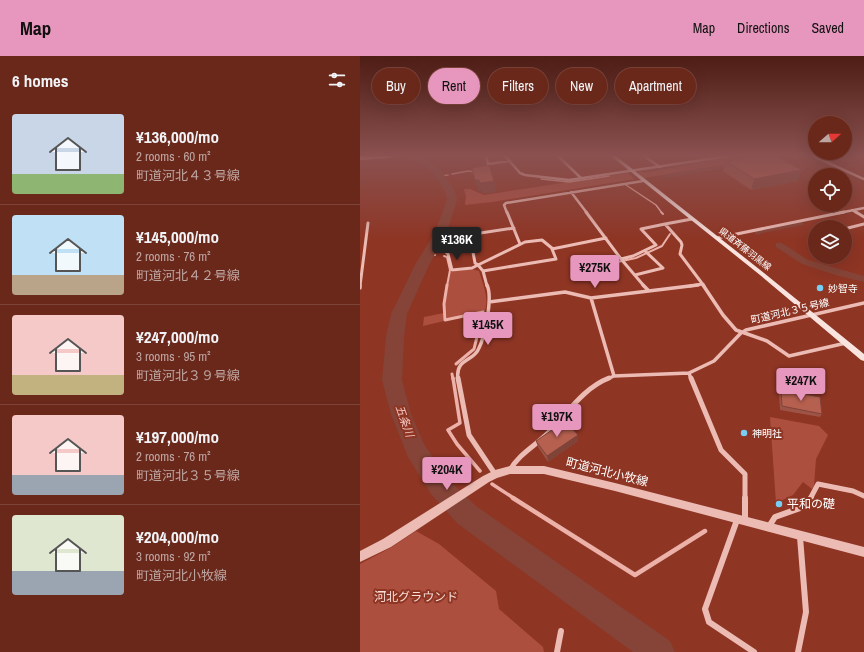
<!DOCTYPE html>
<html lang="en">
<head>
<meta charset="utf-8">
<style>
	body { margin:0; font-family:"Archivo Narrow","Noto Sans JP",sans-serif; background:#723428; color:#f1f3f6; height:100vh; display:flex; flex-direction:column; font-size:15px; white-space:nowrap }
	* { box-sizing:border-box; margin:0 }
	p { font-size:13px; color:#bea6a3 }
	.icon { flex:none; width:22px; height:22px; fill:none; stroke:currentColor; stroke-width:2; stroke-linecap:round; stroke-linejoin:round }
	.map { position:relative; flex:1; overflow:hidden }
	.panel { display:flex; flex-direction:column; background:#6a281b; width:360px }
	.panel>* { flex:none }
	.hud { position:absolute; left:12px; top:12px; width:380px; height:36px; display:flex; gap:8px }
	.needle { width:26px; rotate:70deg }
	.fabs { position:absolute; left:448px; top:60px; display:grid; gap:8px }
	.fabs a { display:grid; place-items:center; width:44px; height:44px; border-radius:50%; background:#6a281b; box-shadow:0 4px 16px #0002,0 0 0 1px #7d443a; font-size:20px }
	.price { position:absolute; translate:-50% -34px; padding:0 9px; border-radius:4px; background:#e797bd; color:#111; font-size:13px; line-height:26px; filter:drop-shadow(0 1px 2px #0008) }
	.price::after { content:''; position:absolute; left:50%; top:24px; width:12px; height:9px; margin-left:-6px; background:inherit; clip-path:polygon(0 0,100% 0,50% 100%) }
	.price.on { background:#222; color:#fff }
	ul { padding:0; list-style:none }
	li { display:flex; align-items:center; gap:12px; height:100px; padding:0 12px }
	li+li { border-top:1px solid #7d443a }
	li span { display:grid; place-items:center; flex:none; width:112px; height:80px; border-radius:4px; color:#555 }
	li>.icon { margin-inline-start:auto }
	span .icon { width:48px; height:48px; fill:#fffc; stroke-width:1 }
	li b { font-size:17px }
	h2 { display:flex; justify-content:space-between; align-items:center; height:48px; padding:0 12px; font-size:17px }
	.tag { padding:0 14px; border-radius:18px; background:#6a281b; box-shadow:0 4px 16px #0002,0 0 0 1px #7d443a; font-size:14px; line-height:36px }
	.tag.on { background:#e797bd; color:#111 }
	header { display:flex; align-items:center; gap:24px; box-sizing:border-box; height:56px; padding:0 20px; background:#e797bd; color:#111 }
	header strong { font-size:19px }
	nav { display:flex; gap:22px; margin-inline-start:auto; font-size:14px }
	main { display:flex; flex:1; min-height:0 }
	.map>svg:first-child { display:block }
	.green { fill:#ad4f3f }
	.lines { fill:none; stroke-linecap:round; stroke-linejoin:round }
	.stream-far4 { stroke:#ecb1a8; stroke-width:1.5 }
	.stream-far3 { stroke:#ecb1a8; stroke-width:2 }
	.stream-far2 { stroke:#ecb1a8; stroke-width:3 }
	.stream-far1 { stroke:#ecb1a8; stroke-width:3.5 }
	.stream { stroke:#ecb1a8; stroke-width:4.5 }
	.canal { fill:#854437; fill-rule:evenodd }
	.river { fill:#854437; fill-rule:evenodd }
	.minor-far4 { stroke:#ebbbb4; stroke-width:2.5 }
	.minor-far3 { stroke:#ebbbb4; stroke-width:3 }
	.minor-far2 { stroke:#ebbbb4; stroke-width:3.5 }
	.minor-far1 { stroke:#ebbbb4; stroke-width:5 }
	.minor { stroke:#ebbbb4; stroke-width:6 }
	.tertiary { fill:#ebbbb4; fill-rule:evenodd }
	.secondary { fill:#f9e3df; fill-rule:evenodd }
	.trunk { fill:#fffcfc; fill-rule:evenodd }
	.wall { fill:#9d5345 }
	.shaded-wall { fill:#7f4338 }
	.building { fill:#b66050; stroke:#7f4338 }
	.poi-dot { fill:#77cff5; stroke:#8e3524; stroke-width:1.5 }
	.labels { text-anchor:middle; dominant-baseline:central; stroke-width:4; stroke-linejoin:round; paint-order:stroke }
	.far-street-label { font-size:9px; fill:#fff; stroke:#8e3524 }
	.poi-label { font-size:10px; fill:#fff; stroke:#8e3524; text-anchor:start }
	.street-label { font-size:10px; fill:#fff; stroke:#8e3524 }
	.water-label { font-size:11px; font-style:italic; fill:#f2c6c0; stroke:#8e3524 }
	.near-street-label { font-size:12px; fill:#fff; stroke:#8e3524 }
	.near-poi-label { font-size:12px; fill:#fff; stroke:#8e3524; text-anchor:start }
	.near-park-label { font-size:12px; fill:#f8ddd8; stroke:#8e3524 }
</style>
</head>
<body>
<header>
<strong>Map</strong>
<nav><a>Map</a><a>Directions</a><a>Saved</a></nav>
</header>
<main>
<section class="panel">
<h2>6 homes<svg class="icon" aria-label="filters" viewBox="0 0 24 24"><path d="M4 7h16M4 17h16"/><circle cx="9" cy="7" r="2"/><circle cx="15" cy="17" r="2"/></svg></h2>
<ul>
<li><span style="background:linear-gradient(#c9d6e8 75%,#8fb573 0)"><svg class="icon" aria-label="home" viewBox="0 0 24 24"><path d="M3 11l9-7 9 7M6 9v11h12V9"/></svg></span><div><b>¥136,000/mo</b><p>2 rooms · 60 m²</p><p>町道河北４３号線</p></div></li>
<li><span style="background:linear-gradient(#bfe0f5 75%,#b9a48a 0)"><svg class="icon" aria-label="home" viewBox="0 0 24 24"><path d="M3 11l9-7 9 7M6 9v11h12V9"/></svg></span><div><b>¥145,000/mo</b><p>2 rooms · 76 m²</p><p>町道河北４２号線</p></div></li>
<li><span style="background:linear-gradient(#f6c9c9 75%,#c2b280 0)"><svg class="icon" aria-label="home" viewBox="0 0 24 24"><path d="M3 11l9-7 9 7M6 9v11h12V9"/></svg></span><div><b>¥247,000/mo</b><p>3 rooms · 95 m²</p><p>町道河北３９号線</p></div></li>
<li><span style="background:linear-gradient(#f6c9c9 75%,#9aa5b1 0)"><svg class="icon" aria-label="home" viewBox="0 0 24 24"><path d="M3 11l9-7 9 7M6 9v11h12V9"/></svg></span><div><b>¥197,000/mo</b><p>2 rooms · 76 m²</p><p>町道河北３５号線</p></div></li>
<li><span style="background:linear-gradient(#dfe7d0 70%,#9aa5b1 0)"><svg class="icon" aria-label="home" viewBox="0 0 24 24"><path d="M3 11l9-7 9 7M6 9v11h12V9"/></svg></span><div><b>¥204,000/mo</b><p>3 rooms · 92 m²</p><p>町道河北小牧線</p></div></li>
</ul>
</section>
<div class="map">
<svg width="504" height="596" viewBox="0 0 504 596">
	<rect width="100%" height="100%" fill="#8e3524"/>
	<path class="green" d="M375,100H417L284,122L277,116Z
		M268,117L275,123L132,146L105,149L106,140L104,133H110L124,139Z
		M112,213L119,215C123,229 129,240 125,255L87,263L85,248L90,216Z
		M84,257V265L63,270L64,261Z
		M410,361L459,370L468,379L456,403L454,430L452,433L443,426L433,439L416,447Z
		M56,475L79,488L136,535L139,553L183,591L184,596H0V508L32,491Z"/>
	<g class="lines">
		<path class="stream-far4" d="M92,118L108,115L116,116
			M81,120L88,119
			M181,123L209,126L249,120
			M266,129L296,149L302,157"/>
		<path class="stream-far3" d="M301,156L303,158
			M68,199H75
			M84,200L87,201L90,214L87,230
			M242,217L248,208L276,202L302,190L310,178"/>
		<path class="stream-far2" d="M87,229L84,248L85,264L123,256L114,293L96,308
			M92,318L93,323"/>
		<path class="stream-far1" d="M93,322L100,367L88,374L97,388L120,415
			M132,428L155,443"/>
		<path class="stream" d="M153,442L275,519L345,475"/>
		<path class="canal" d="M363,100H377L284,117L281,115L284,113Z
			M357,110L360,112L359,113L306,122L303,120L306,118Z
			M440,165H443V169L402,177L398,179L394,177L395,173Z
			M416,187H422L448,204L504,220V226L479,220L442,208L416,191Z"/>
		<path class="river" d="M44,100H57L65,103L80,113L95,135L97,144L87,176L69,209L47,258L44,281L42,324L51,358L64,388L87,422L116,450L310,585L315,596H273L98,468L71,438L48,401L31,358L22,324L26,281L31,258L55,209L75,176L87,144L85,135L73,117L59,107Z"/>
		<path class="minor-far4" d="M126,100L128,108L150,105
			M145,100L160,117L165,119L209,124L369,100
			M198,100L221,122
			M284,100L300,111
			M453,100L504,123
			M211,136L227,157
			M492,154L497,157
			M147,157L144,149L146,147L283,125
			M479,157L504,152"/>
		<path class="minor-far3" d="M147,156L160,188
			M226,156L261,203L273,200L296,189L281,173L305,168
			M496,156L504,161
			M332,163L305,168L321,186L322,189L320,198L344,230
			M488,172L504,168
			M357,182L484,156
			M84,194L88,198L92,214L112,212L118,209L115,207L110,180L114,178L154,172
			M261,203L284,230
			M123,215L196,203L192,193L246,182
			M275,219L303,212L285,195
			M0,230L8,167
			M127,230L123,215L118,209L165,186L182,184L193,193
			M330,230L343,228"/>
		<path class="minor-far2" d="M283,229L288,234
			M343,229L363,259L376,274L407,285L429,300L486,287
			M0,232V229
			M231,242L254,320
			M129,246L205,236L231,242L338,229
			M329,317L331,323
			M98,323C95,302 114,306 119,292C125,280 133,241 127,229
			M247,323L254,320L329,317L354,305L381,277L386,274L504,247"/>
		<path class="minor-far1" d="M98,322L109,379L135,418
			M331,322L361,394L385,418V443
			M150,414C159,398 175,390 188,377C207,358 223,332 249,322
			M450,443L458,428L493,435L504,440"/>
		<path class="minor" d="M385,442V465
			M377,464L345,553L349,566L394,596
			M408,472L415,461L446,450L451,442
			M197,596L201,575
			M438,596L446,556L440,481"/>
		<path class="tertiary" d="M150,410H184L255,427L504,491V501L255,435L184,418H150L137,422L129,426L31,491L0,506V495L23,483L123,420L135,414Z"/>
		<path class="secondary" d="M251,100H256L404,217L504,298V305L501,304L400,219Z"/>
		<path class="trunk" d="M0,100H33L30,102L0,104Z"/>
	</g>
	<path class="wall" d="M366,105L438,125L391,134L363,115Z
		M421,334L462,358L460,361L420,354L419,337Z
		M218,379V385L188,406L178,391L176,385Z"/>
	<path class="shaded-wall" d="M442,114L438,125L391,134L394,123Z
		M115,124H119L122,135H118Z
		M134,125L137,136L123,138L120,127Z
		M218,379V385L188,406L187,400Z"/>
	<path class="building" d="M396,100H415L442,114L394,123L366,105Z
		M129,109L134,125L120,127L119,124H115L112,112Z
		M421,334L460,341L462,358L422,350Z
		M205,365L218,379L187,400L176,385Z"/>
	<linearGradient id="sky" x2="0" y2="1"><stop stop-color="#4e1d14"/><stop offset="0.54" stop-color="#8a5150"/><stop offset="1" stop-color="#8a5150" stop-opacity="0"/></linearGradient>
	<rect width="504" height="184" fill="url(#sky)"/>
	<g class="poi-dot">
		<circle cx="460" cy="232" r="4"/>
		<circle cx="384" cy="377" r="4"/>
		<circle cx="419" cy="448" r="4"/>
	</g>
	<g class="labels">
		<g class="far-street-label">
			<text transform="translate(385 193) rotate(38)">県道斉藤羽黒線</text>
		</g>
		<g class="poi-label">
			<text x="468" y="232">妙智寺</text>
			<text x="392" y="377">神明社</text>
		</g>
		<g class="street-label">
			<text transform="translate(430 255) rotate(-13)">町道河北３５号線</text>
		</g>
		<g class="water-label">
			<text transform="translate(45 365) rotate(70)">五条川</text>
		</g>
		<g class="near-street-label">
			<text transform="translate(247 416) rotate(14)">町道河北小牧線</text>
		</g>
		<g class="near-poi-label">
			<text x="427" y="448">平和の礎</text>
		</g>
		<g class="near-park-label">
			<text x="56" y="541">河北グラウンド</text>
		</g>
	</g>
</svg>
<div class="fabs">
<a><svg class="needle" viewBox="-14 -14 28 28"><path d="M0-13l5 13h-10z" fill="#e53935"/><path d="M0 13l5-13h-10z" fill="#bea6a3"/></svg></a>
<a><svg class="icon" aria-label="locate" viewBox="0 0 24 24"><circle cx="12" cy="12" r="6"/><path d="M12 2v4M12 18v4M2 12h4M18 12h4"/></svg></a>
<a><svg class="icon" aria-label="layers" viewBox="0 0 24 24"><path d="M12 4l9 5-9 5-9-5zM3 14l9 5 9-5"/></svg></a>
</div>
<b class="price on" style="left:97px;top:205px">¥136K</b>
<b class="price" style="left:235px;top:233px">¥275K</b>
<b class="price" style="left:128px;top:290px">¥145K</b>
<b class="price" style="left:441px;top:346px">¥247K</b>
<b class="price" style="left:197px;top:382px">¥197K</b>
<b class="price" style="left:87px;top:435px">¥204K</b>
<div class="hud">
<a class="tag">Buy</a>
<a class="tag on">Rent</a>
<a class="tag">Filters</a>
<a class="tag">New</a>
<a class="tag">Apartment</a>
</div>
</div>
</main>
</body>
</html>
